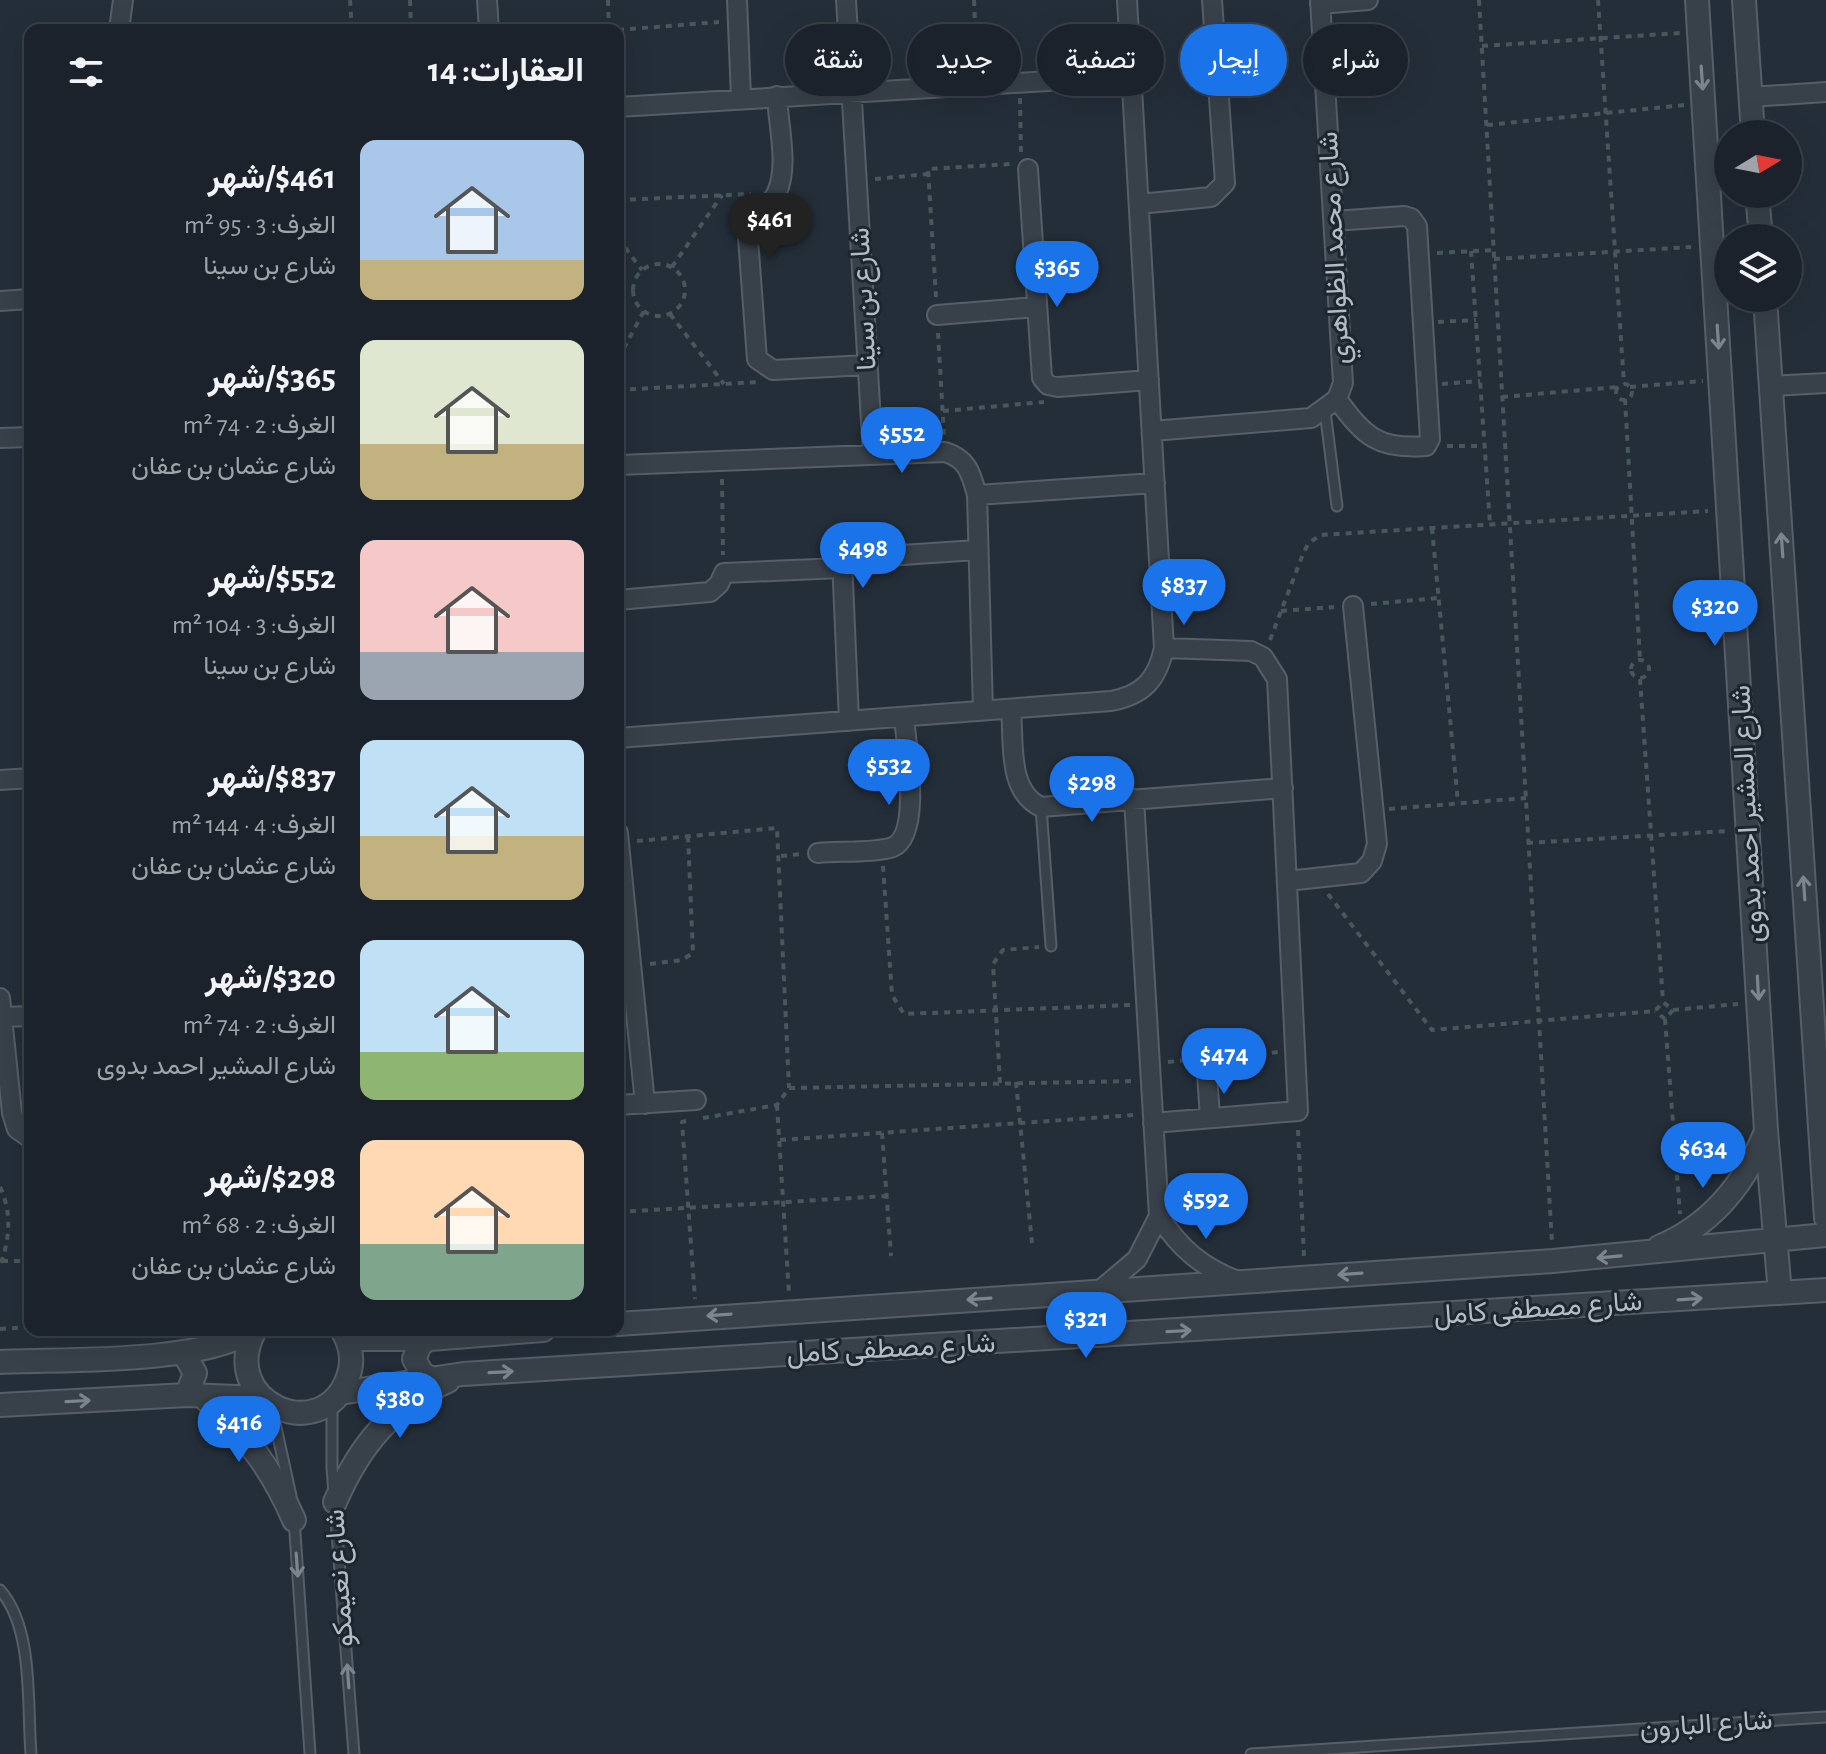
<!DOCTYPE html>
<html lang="ar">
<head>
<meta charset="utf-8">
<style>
	body { margin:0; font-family:"Alegreya Sans",Vazirmatn,sans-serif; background:#282f37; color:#f1f3f6; direction:rtl; height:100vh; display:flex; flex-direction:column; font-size:30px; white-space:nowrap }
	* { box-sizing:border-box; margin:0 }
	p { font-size:26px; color:#a0a4a9 }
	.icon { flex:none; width:44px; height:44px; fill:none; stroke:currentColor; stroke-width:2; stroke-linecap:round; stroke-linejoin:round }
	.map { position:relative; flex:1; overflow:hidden; direction:ltr }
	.details { position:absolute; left:24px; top:24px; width:600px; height:1312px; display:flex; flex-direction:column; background:#1b222b; border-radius:16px; box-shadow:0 8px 32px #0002,0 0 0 2px #393f47; direction:rtl }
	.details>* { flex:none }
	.guide { position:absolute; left:648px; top:24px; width:760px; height:72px; direction:rtl; display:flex; gap:16px }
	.needle { width:52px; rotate:80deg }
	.tools { position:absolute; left:1714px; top:120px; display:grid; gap:16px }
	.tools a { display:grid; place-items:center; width:88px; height:88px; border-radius:50%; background:#1b222b; box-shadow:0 8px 32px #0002,0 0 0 2px #393f47; font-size:40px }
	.price { position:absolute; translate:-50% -68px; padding:0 18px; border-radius:28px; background:#1a73e8; color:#fff; font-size:26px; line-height:52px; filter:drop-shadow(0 2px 4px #0008) }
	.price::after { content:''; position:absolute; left:50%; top:48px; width:24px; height:18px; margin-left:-12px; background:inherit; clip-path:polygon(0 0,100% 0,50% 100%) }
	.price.active { background:#222; color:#fff }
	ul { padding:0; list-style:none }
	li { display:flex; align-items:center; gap:24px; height:200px; padding:0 40px }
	li span { display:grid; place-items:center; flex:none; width:224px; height:160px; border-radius:16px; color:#555 }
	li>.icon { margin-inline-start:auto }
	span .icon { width:96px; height:96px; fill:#fffc; stroke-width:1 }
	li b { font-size:34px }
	h2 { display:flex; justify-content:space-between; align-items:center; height:96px; padding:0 40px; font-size:34px }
	.pill { padding:0 28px; border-radius:36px; background:#1b222b; box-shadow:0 8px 32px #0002,0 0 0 2px #393f47; font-size:28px; line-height:72px }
	.pill.active { background:#1a73e8; color:#fff }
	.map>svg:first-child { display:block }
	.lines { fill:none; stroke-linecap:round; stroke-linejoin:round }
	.service-casing { stroke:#565e67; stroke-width:13 }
	.minor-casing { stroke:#565e67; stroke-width:22 }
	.tertiary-casing { stroke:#565e67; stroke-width:26 }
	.path { stroke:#465859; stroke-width:4; stroke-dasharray:6 6; stroke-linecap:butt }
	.service { stroke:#384049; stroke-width:9 }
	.minor { stroke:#384049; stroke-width:18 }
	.tertiary { stroke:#384049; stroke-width:22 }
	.oneway { stroke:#7c848d }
	.labels { text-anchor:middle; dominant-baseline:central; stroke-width:6; stroke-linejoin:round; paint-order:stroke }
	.street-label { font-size:28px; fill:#b3bbc5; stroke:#1d252e }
</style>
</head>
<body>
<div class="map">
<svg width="1826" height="1754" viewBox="0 0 1826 1754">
	<rect width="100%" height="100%" fill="#242e39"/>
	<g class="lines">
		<defs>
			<path id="service" d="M1325,411L1337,506
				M1041,807L1051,946
				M332,1402V1468L354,1754
				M272,1409L291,1496
				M294,1518L310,1754
				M0,1590C34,1628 27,1705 31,1754
				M1251,1754L1826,1717"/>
			<path id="minor" d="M487,0L489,30
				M737,0L741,98
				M846,0L873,455
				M1320,4L1368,0
				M119,30L123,0
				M777,96C778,124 789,166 777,192C771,207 755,211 747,225L757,359L773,370L867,365
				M1750,97L1826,92
				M618,107L1131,76
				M1028,169L1042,378L1048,385L1058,387L1149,380
				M1139,204L1211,197L1225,183L1212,0
				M1334,221L1404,216L1411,218L1417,226L1430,439L1426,446C1378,450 1364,436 1337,399
				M0,301L30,299
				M937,315L1036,307
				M1771,386L1826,383
				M1152,431L1311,418L1337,399L1343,383L1320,0
				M0,438L30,437
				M618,465L945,452C968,459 971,474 977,495L983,710
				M977,495L1155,483
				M618,600L710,592L719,584L724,573L841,568
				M1011,709C1014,742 1007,791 1041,807L1283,788
				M849,721L842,559L977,550
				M618,738L1111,701C1143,695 1157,680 1164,648L1127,0
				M0,780L30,778
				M618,833L645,1104
				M818,853C837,851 877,853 893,847C922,834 906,744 904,717
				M1287,881L1361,873L1372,861L1377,844L1353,606
				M0,998L12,1113L17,1129L30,1138
				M2,1017L30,1016
				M1206,1059L1210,1118
				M618,1105L696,1100
				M1153,1123L1298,1111L1277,679L1263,657L1251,651L1164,648
				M1159,1216C1179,1248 1203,1268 1238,1281
				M1098,1292L1137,1259L1159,1216L1134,799"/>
			<path id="tertiary" d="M1697,0L1766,1131L1780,1293
				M1744,0L1753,134
				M1757,194L1761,238
				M1765,298L1826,1218
				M1659,1247C1709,1226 1743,1186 1764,1136
				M618,1324L1553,1261L1826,1235
				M255,1330C216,1403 323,1448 348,1377C354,1361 351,1345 342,1330
				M348,1339H430L543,1330
				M430,1339L421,1343L414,1359L423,1375L432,1378
				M183,1352L195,1373L187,1395
				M0,1362C67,1359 200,1364 253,1330
				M340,1393L463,1374L1826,1290
				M201,1395C244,1431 272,1469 294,1520
				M0,1405L187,1395L261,1398
				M335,1502C359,1447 392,1405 448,1381"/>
		</defs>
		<use href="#service" class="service-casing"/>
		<use href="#minor" class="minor-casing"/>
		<use href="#tertiary" class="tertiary-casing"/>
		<path class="path" d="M350,0L352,30
			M410,0L411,30
			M608,0L609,30
			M974,0L977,70
			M1479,0L1552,1243
			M1598,0L1624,384
			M618,30L719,22
			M1482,46L1680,33
			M1020,98L1021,153
			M1487,125L1685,105
			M875,179L928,174
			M618,200L751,194
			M618,238L642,270
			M1471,251L1490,524
			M1437,253L1494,250
			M1494,259L1691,247
			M633 290a26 26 0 1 1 52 0a26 26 0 1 1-52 0Z
			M672,267L722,195
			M936,297L928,169L1011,164
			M670,314L724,384
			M1438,322L1476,320
			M938,333L944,436
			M618,359L644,311
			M1442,384L1480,381
			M1616 392a8 8 0 1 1 16 0a8 8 0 1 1-16 0Z
			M1630,387L1703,381
			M618,390L759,382
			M1502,397L1617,387
			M1625,399L1640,660
			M943,411L1044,402
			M1447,446H1485
			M722,479L723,555
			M1432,528L1458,803
			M1371,604L1438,598
			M1281,611L1334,607
			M1270,640L1303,554L1308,544L1320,535L1708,511
			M1631 669a9 9 0 1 1 18 0a9 9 0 1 1-18 0Z
			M1640,679L1663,1002
			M1389,809L1526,798
			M637,841L777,828L789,1088
			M1527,843L1727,831
			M781,856L802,854
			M883,866L892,995L904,1014L1131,1005
			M1328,894L1432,1030L1655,1011L1663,1002L1673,1010L1665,1019L1655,1011
			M650,964L682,960L693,953L688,836
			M1673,1010L1738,1004
			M1665,1019L1680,1214
			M1224,1057L1279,1052
			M1168,1062L1187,1060
			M1016,1082L1032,1243
			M1000,1083L993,964L1003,950L1039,947
			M777,1105L789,1294
			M703,1118L777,1105L789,1088L1132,1081
			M686,1121L682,1122L695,1299
			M1298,1130L1304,1257
			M882,1133L891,1256
			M780,1140L1134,1115
			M0,1187C12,1211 10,1241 0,1265
			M618,1212L886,1196
			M2,1261H30
			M0,1329L30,1327"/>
		<use href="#service" class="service"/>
		<use href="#minor" class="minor"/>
		<use href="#tertiary" class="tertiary"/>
	</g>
	<defs><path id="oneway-shaft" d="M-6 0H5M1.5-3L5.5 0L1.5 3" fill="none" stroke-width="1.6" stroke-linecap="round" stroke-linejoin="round" transform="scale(2)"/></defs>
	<g class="oneway">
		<use href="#oneway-shaft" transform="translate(1702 78) rotate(86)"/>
		<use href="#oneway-shaft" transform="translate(1718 337) rotate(86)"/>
		<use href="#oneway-shaft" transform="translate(1782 545) rotate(-94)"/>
		<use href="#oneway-shaft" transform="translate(1804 888) rotate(-94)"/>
		<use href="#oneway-shaft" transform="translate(1758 988) rotate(87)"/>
		<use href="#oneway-shaft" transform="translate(1609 1257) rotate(175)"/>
		<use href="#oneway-shaft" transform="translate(1350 1274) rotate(176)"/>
		<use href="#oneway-shaft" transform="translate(979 1299) rotate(176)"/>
		<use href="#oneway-shaft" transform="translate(1690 1299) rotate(-4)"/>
		<use href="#oneway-shaft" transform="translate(719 1315) rotate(176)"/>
		<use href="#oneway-shaft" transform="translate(1179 1331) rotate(-3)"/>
		<use href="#oneway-shaft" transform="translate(501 1372) rotate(-3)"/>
		<use href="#oneway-shaft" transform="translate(78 1401) rotate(-3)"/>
		<use href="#oneway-shaft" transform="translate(297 1565) rotate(86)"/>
		<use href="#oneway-shaft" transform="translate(348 1676) rotate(-94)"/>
	</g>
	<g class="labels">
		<g class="street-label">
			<text transform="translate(1335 248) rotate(-93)">شارع محمد الظواهري</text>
			<text transform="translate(864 299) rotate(-93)">شارع بن سينا</text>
			<text transform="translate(1748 814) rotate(-93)">شارع المشير احمد بدوى</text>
			<text transform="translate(1538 1309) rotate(-4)">شارع مصطفى كامل</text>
			<text transform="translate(891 1349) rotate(-3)">شارع مصطفى كامل</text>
			<text transform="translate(340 1578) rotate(-94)">شارع نعيمكو</text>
			<text transform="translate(1706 1725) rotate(-4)">شارع البارون</text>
		</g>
	</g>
</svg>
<div class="tools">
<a><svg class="needle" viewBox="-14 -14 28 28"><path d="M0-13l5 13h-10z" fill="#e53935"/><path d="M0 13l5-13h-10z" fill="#a0a4a9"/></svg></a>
<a><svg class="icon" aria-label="layers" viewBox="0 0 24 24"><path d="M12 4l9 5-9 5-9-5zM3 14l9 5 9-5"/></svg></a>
</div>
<b class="price active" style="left:770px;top:261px">$461</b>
<b class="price" style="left:1057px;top:309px">$365</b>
<b class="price" style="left:902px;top:475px">$552</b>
<b class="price" style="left:863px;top:590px">$498</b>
<b class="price" style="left:1184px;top:627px">$837</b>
<b class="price" style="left:1715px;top:648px">$320</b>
<b class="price" style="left:889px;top:807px">$532</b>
<b class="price" style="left:1092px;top:824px">$298</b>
<b class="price" style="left:1224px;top:1096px">$474</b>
<b class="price" style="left:1703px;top:1190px">$634</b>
<b class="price" style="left:1206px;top:1241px">$592</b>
<b class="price" style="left:1086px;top:1360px">$321</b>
<b class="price" style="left:400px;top:1440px">$380</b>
<b class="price" style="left:239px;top:1464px">$416</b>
<div class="guide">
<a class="pill">شراء</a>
<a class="pill active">إيجار</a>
<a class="pill">تصفية</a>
<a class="pill">جديد</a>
<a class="pill">شقة</a>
</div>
<section class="details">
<h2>العقارات: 14<svg class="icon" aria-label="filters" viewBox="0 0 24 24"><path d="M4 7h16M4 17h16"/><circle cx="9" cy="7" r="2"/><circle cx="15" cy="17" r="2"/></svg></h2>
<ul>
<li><span style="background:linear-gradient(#a9c7e8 75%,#c2b280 0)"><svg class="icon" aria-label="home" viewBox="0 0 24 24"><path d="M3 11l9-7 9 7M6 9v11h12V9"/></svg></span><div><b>$461/شهر</b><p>الغرف: 3 · 95 m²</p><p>شارع بن سينا</p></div></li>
<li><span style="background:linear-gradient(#dfe7d0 65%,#c2b280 0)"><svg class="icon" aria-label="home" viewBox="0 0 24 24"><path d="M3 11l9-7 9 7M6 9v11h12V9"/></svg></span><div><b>$365/شهر</b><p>الغرف: 2 · 74 m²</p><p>شارع عثمان بن عفان</p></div></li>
<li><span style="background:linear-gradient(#f6c9c9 70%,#9aa5b1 0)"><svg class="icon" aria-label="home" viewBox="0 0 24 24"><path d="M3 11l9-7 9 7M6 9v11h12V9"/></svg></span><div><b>$552/شهر</b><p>الغرف: 3 · 104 m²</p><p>شارع بن سينا</p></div></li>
<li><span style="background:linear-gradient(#bfe0f5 60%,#c2b280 0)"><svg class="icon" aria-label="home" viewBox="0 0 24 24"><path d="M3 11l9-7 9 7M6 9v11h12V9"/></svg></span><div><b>$837/شهر</b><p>الغرف: 4 · 144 m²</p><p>شارع عثمان بن عفان</p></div></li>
<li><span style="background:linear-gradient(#bfe0f5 70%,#8fb573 0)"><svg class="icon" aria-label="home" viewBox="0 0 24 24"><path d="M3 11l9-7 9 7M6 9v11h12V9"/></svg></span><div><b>$320/شهر</b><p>الغرف: 2 · 74 m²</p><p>شارع المشير احمد بدوى</p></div></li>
<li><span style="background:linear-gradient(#ffd9b3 65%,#7fa58c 0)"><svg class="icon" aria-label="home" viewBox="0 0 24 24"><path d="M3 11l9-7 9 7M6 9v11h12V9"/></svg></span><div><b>$298/شهر</b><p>الغرف: 2 · 68 m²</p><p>شارع عثمان بن عفان</p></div></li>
</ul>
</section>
</div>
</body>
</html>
